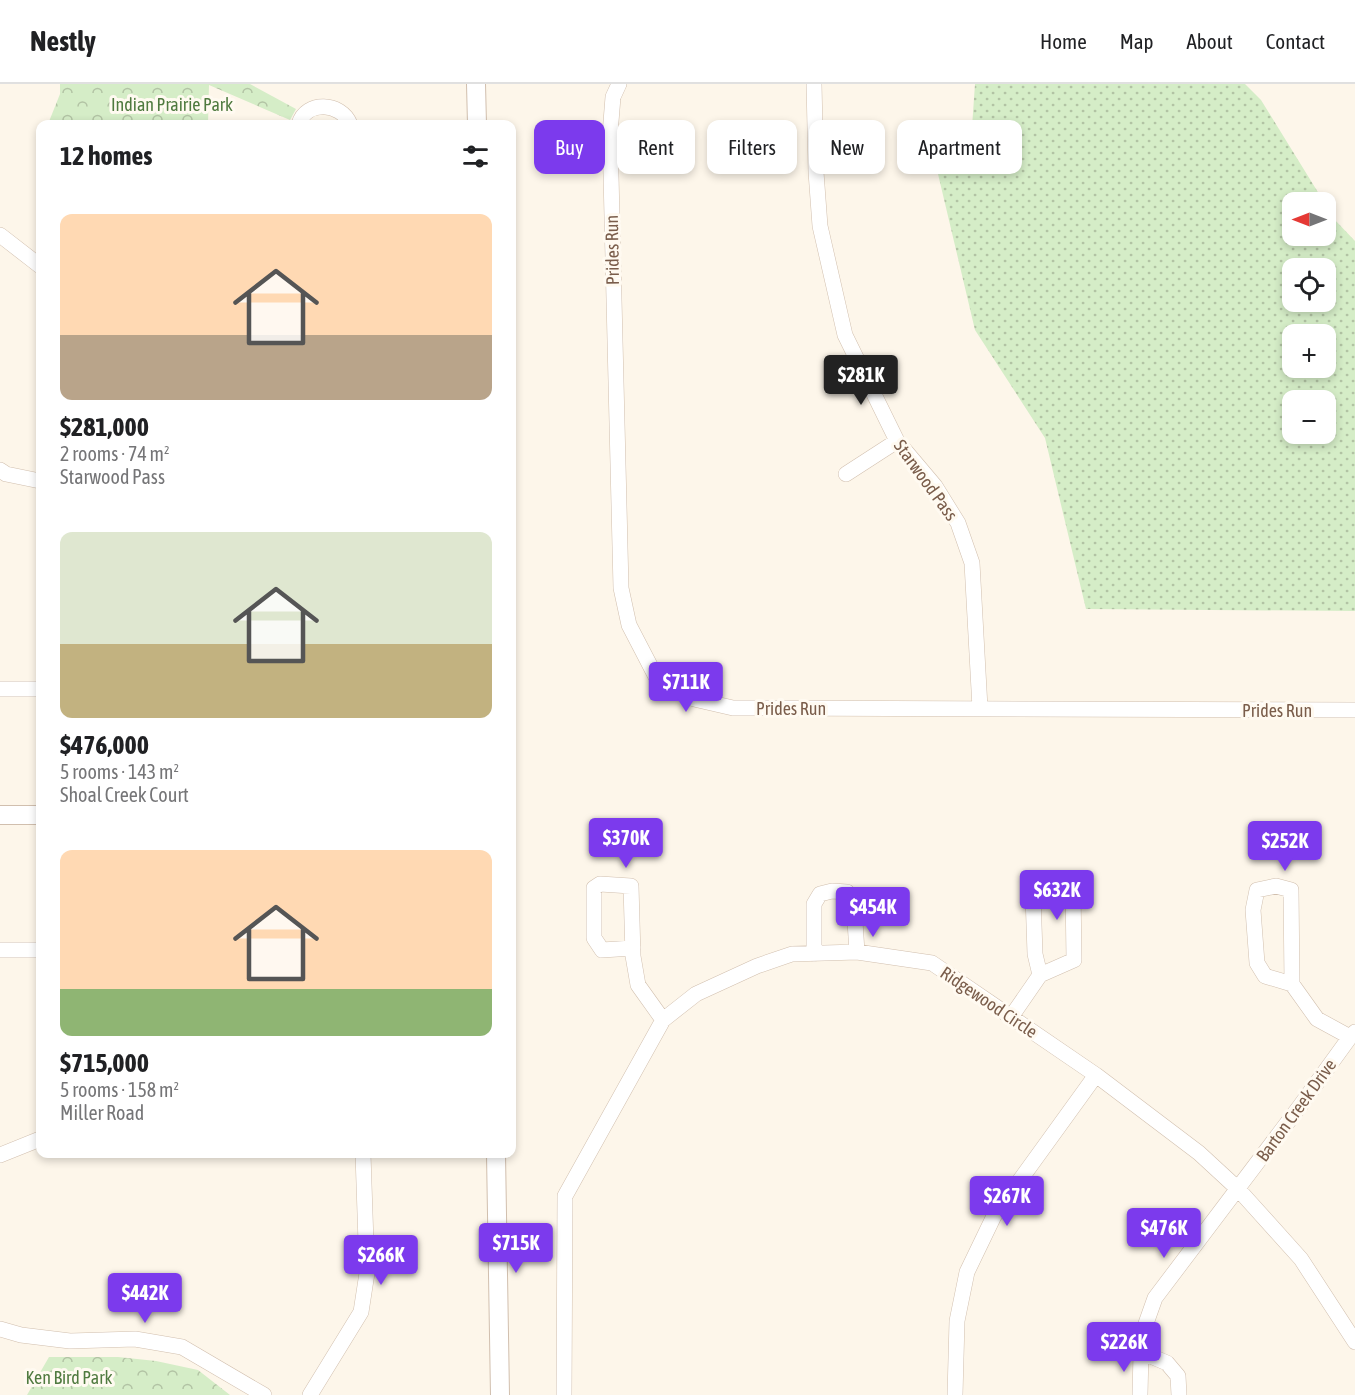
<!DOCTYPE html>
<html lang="en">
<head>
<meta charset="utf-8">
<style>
	body { margin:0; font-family:"Asap Condensed",sans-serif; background:#f2f2f2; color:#202124; height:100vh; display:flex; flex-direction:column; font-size:22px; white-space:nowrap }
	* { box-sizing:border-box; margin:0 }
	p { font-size:20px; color:#757577 }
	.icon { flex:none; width:33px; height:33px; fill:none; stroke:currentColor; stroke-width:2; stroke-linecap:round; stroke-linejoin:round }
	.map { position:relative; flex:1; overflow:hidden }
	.details { position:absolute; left:36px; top:36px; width:480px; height:1038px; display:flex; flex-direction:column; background:#fff; border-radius:12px; box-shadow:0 3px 9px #0003 }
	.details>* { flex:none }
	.guide { position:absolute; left:534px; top:36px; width:570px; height:54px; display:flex; gap:12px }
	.needle { width:39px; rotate:270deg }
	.tools { position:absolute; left:1282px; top:108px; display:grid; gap:12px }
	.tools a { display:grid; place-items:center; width:54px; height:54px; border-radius:12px; background:#fff; box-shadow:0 3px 9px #0003; font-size:30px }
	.price { position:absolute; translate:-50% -51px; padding:0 14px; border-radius:6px; background:#7c3aed; color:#fff; font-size:20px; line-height:39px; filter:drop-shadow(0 2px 3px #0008) }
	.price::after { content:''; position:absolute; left:50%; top:36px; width:18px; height:14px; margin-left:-9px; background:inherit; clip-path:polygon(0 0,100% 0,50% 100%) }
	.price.selected { background:#222; color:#fff }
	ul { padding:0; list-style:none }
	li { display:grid; align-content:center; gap:12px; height:318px; padding:0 24px }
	li span { display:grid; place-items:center; height:186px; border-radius:12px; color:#555 }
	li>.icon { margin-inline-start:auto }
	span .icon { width:108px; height:108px; fill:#fffc; stroke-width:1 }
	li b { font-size:26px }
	h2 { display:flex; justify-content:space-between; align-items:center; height:72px; padding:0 24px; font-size:26px }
	.pill { padding:0 21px; border-radius:12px; background:#fff; box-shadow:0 3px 9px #0003; font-size:21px; line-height:54px }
	.pill.selected { background:#7c3aed; color:#fff }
	header { display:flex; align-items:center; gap:36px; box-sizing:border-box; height:84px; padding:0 30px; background:#fff; border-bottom:2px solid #e0e0e0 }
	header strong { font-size:28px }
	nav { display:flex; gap:33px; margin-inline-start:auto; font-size:21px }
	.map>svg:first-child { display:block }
	.grass { fill:url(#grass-dots); fill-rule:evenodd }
	.park { fill:url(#park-crowns) }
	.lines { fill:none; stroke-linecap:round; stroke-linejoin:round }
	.minor-casing { stroke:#d1bfae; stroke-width:16 }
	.tertiary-casing { stroke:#d1bfae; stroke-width:20 }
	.minor { stroke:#fff; stroke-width:15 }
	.tertiary { stroke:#fff; stroke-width:18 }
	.labels { text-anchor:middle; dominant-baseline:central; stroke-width:6; stroke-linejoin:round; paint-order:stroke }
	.park-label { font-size:18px; fill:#4f7a3f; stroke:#fffaf1 }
	.street-label { font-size:18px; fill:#7a5d4b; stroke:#fffaf1 }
</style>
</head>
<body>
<header>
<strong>Nestly</strong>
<nav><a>Home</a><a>Map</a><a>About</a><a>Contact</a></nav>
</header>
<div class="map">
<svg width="1355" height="1311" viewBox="0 0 1355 1311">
	<defs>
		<pattern id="grass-dots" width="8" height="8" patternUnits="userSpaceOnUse" patternTransform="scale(1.5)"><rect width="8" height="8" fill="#d5edc7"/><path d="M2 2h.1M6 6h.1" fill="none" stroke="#b2c3a4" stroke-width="1.8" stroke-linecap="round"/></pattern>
		<pattern id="park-crowns" width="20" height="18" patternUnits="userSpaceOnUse" patternTransform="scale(1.5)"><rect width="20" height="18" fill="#d5edc7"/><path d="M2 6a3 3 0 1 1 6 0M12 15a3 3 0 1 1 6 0" fill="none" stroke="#b2c3a4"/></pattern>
	</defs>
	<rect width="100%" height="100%" fill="#fdf6ea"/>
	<path class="grass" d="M975,0H1245L1261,16L1324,118H1293V152H1326V122L1334,135L1355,157V527L1086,525L1045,354L975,246L929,52L972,43ZM1293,184H1326V218H1293ZM1293,250H1326V284H1293ZM1293,316H1326V350H1293Z"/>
	<path class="park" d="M60,0H250L296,25L290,36L209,1L208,40H48L60,10Z
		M49,1273H118L156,1277L198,1286L230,1311H27Z"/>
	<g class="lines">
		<defs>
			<path id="minor" d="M619,0L613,13L610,50L621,504L629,541L655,591L694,615L733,624L1355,626
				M814,0L816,88L820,142L845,251L897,357L935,402L958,439L972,479L980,624
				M299,40C306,16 341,18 350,40
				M0,151L40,182
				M0,386L6,390L40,397
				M846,390L897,357
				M0,605H40
				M633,864L602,866L594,854V804L600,800L631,802L633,872L638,901L663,936
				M0,866H40
				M814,870V820L820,810L832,807L847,808L854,822L857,868
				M1292,900L1265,892L1257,879L1253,826L1257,806L1276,802L1291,806L1292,900L1317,935L1350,953
				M1011,933L1040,891L1074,876L1073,804L1064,800L1040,801L1033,811L1035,870L1040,891
				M0,1071L40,1055
				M0,1245L21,1251L70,1257L135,1255L182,1263L264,1311
				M1141,1268L1167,1279L1178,1292L1179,1311
				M310,1311L361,1228L367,1189L363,1070
				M564,1311L565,1112L663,936L696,910L757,882L792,870L857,868L932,879L1096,991L1199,1069L1238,1105L1301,1175L1355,1258
				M955,1311L957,1237L967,1188L994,1132L1096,991
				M1140,1311L1141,1268L1144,1245L1155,1214L1300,1022L1350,953L1355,948"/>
			<path id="tertiary" d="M476,0L477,40
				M0,731H40
				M496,1070L500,1311"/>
		</defs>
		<use href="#minor" class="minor-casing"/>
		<use href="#tertiary" class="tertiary-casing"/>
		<use href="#minor" class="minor"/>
		<use href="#tertiary" class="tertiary"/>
	</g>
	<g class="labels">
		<g class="park-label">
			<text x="172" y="20">Indian Prairie Park</text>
			<text x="69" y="1293">Ken Bird Park</text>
		</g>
		<g class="street-label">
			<text transform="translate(612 166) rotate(-91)">Prides Run</text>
			<text transform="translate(926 396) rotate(54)">Starwood Pass</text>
			<text x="791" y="624">Prides Run</text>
			<text x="1277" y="626">Prides Run</text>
			<text transform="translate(989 918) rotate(34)">Ridgewood Circle</text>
			<text transform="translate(1296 1026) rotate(-54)">Barton Creek Drive</text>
		</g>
	</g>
</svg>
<div class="tools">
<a><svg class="needle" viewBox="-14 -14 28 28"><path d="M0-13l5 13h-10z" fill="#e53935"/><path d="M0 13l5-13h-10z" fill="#757577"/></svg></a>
<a><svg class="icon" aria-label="locate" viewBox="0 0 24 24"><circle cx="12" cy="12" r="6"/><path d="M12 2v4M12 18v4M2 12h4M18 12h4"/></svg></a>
<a>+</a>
<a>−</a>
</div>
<b class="price selected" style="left:861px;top:322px">$281K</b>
<b class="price" style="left:686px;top:629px">$711K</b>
<b class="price" style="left:626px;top:785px">$370K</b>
<b class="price" style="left:1285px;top:788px">$252K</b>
<b class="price" style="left:1057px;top:837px">$632K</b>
<b class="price" style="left:873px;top:854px">$454K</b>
<b class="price" style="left:1007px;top:1143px">$267K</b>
<b class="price" style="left:1164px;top:1175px">$476K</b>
<b class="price" style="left:516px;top:1190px">$715K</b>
<b class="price" style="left:381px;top:1202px">$266K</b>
<b class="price" style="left:145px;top:1240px">$442K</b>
<b class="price" style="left:1124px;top:1289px">$226K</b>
<div class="guide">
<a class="pill selected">Buy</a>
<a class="pill">Rent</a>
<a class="pill">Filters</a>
<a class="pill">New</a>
<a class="pill">Apartment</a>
</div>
<section class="details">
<h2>12 homes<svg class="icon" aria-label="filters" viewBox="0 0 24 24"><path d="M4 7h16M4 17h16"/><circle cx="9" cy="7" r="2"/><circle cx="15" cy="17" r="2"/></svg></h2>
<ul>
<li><span style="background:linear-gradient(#ffd9b3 65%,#b9a48a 0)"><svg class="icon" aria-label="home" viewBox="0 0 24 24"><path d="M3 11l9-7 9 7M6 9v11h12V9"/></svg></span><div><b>$281,000</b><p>2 rooms · 74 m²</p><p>Starwood Pass</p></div></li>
<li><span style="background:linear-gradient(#dfe7d0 60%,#c2b280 0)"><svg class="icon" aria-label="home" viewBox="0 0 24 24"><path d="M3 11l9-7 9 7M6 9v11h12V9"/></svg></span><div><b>$476,000</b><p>5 rooms · 143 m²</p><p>Shoal Creek Court</p></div></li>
<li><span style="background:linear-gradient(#ffd9b3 75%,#8fb573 0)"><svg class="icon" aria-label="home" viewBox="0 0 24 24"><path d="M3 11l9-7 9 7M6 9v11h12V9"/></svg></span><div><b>$715,000</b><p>5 rooms · 158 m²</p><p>Miller Road</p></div></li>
</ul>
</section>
</div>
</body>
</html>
